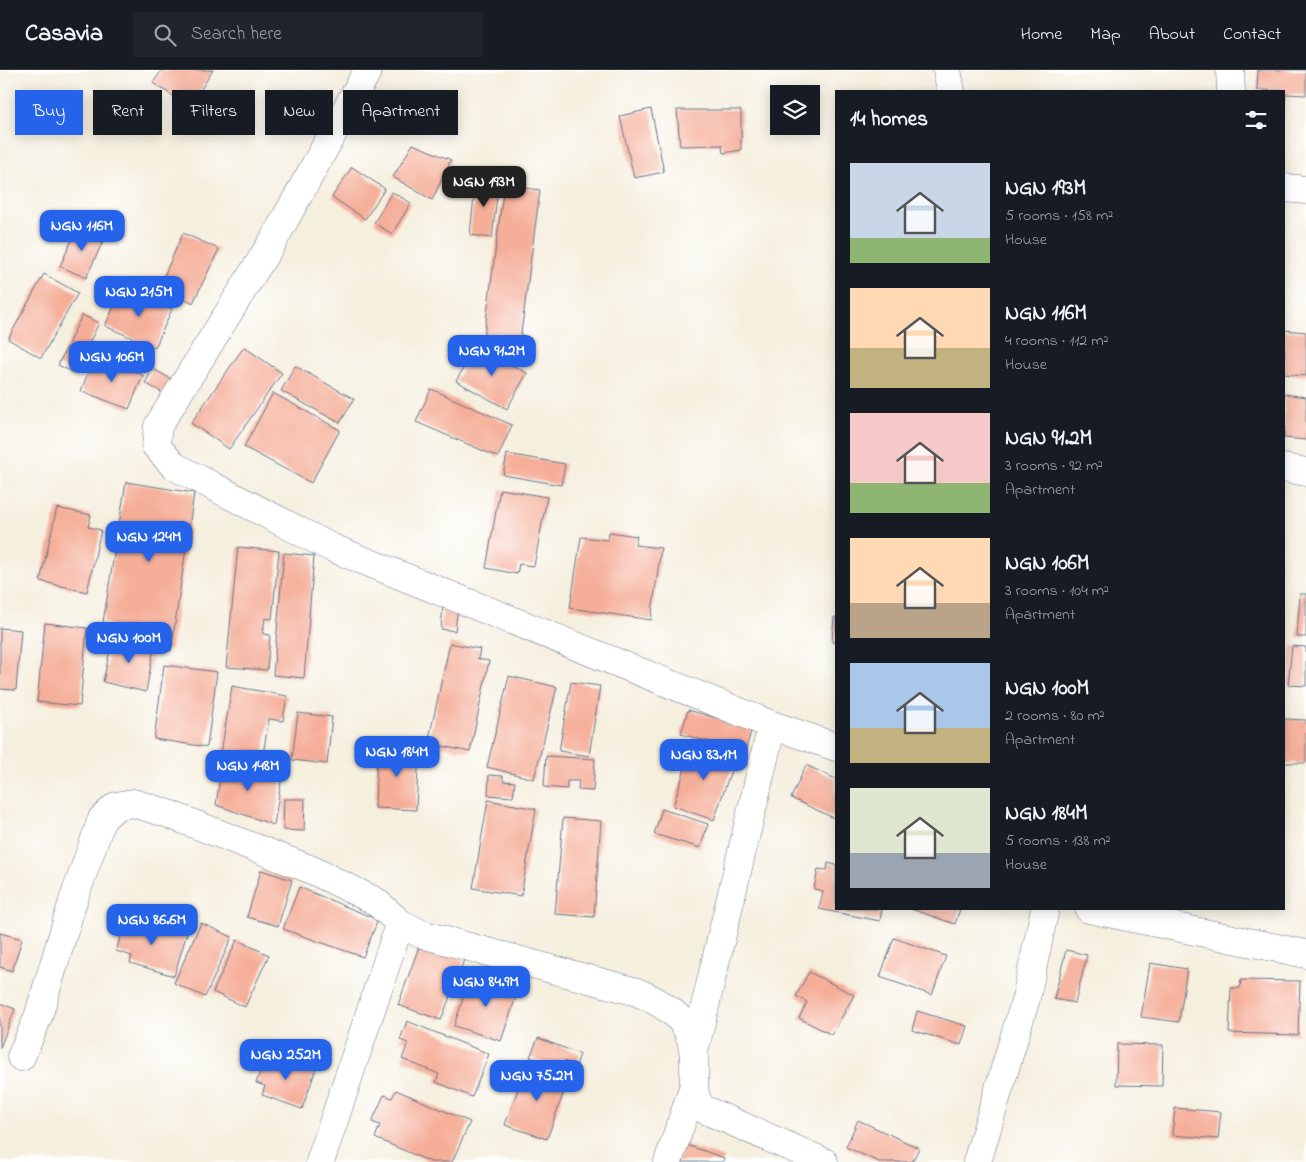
<!DOCTYPE html>
<html lang="en">
<head>
<meta charset="utf-8">
<style>
	body { margin:0; font-family:"Indie Flower",sans-serif; background:#20242c; color:#f1f3f6; height:100vh; display:flex; flex-direction:column; font-size:19px; white-space:nowrap }
	* { box-sizing:border-box; margin:0 }
	p { font-size:16px; color:#9ea1a6 }
	.icon { flex:none; width:28px; height:28px; fill:none; stroke:currentColor; stroke-width:2; stroke-linecap:round; stroke-linejoin:round }
	.map { position:relative; flex:1; overflow:hidden }
	.side { position:absolute; left:835px; top:20px; width:450px; height:820px; display:flex; flex-direction:column; background:#171b24; border-radius:0px; box-shadow:0 2px 12px #0003 }
	.side>* { flex:none }
	.top-card { position:absolute; left:15px; top:20px; width:475px; height:45px; display:flex; gap:10px }
	.controls { position:absolute; left:770px; top:15px; display:grid; gap:10px }
	.controls a { display:grid; place-items:center; width:50px; height:50px; border-radius:0px; background:#171b24; box-shadow:0 2px 12px #0003; font-size:25px }
	.price { position:absolute; translate:-50% -42px; padding:0 11px; border-radius:10px; background:#2563eb; color:#fff; font-size:16px; line-height:32px; filter:drop-shadow(0 1px 2px #0008) }
	.price::after { content:''; position:absolute; left:50%; top:30px; width:15px; height:11px; margin-left:-8px; background:inherit; clip-path:polygon(0 0,100% 0,50% 100%) }
	.price.selected { background:#222; color:#fff }
	ul { padding:0; list-style:none }
	li { display:flex; align-items:center; gap:15px; height:125px; padding:0 15px }
	li span { display:grid; place-items:center; flex:none; width:140px; height:100px; border-radius:0px; color:#555 }
	li>.icon { margin-inline-start:auto }
	span .icon { width:60px; height:60px; fill:#fffc; stroke-width:1 }
	li b { font-size:21px }
	h2 { display:flex; justify-content:space-between; align-items:center; height:60px; padding:0 15px; font-size:21px }
	.chip { padding:0 18px; border-radius:0px; background:#171b24; box-shadow:0 2px 12px #0003; font-size:18px; line-height:45px }
	.chip.selected { background:#2563eb; color:#fff }
	header { display:flex; align-items:center; gap:30px; box-sizing:border-box; height:70px; padding:0 25px; background:#171b24; border-bottom:1px solid #363941 }
	header strong { font-size:24px }
	nav { display:flex; gap:28px; margin-inline-start:auto; font-size:18px }
	.search { width:350px; height:45px; background:#20242c; display:flex; align-items:center; gap:12px; box-sizing:border-box; padding:0 18px; border-radius:0px; color:#9ea1a6; font-size:19px }
	.map>svg:first-child { display:block }
	.building { fill:#f5ae98 }
	.lines { fill:none; stroke-linecap:round; stroke-linejoin:round }
	.minor-casing { stroke:#67728b; stroke-width:29 }
	.minor { stroke:#fff; stroke-width:28 }
</style>
</head>
<body>
<header>
<strong>Casavia</strong>
<div class="search"><svg class="icon" aria-label="search" viewBox="0 0 24 24"><circle cx="10" cy="10" r="6"/><path d="M15 15l6 6"/></svg>Search here</div>
<nav><a>Home</a><a>Map</a><a>About</a><a>Contact</a></nav>
</header>
<div class="map">
<svg width="1306" height="1092" viewBox="0 0 1306 1092">
	<rect width="100%" height="100%" fill="#fff"/>
	<filter id="ink" filterUnits="userSpaceOnUse"><feTurbulence type="fractalNoise" baseFrequency=".02" numOctaves="2"/><feDisplacementMap in="SourceGraphic" scale="10" xChannelSelector="R" yChannelSelector="G"/><feConvolveMatrix kernelMatrix="1 2 1 2 8 2 1 2 1" color-interpolation-filters="sRGB"/></filter>
	<filter id="wash" filterUnits="userSpaceOnUse"><feTurbulence type="fractalNoise" baseFrequency=".0096" numOctaves="4" result="noise"/><feDisplacementMap in="SourceGraphic" scale="20" xChannelSelector="R" yChannelSelector="G"/><feGaussianBlur stdDeviation="1.12" result="paint"/><feColorMatrix in="noise" values="0 0 0 0 0 0 0 0 0 0 0 0 0 0 0 0 0 1.4 0 .05"/><feComposite in="paint" operator="in"/></filter>
	<g filter="url(#wash)">
		<rect width="100%" height="100%" fill="#f5efde"/>
		<g id="blocks">
			<path class="building" d="M162,0H213L190,37L153,13Z
				M1258,0H1306V25L1286,24L1284,40V21L1257,20Z
				M651,39L664,102L634,108L620,46Z
				M677,40H741V80L723,83L722,75L680,76Z
				M413,74L451,90L432,130L393,107Z
				M352,97L385,119L365,149L332,127Z
				M476,108L499,110L492,168L470,165Z
				M504,115L540,120L520,271L484,266Z
				M392,122L411,133L392,164L374,153Z
				M79,155L105,167L86,208L60,196Z
				M183,163L219,179L193,233L160,215Z
				M44,204L78,223L41,288L8,269Z
				M123,217L172,239L155,278L105,256Z
				M82,245L99,253L74,303L58,295Z
				M1284,260L1306,262V306L1284,304Z
				M476,276L527,303L507,339L456,311Z
				M244,277L282,303L229,379L191,353Z
				M94,287L143,305L129,339L81,321Z
				M295,296L354,329L340,353L281,321Z
				M153,299L171,309L163,323L145,313Z
				M431,319L512,355L498,387L416,352Z
				M273,323L340,360L311,413L244,377Z
				M1284,324L1306,327V370L1284,368Z
				M507,384L565,394L561,415L503,405Z
				M126,412L194,423L171,581L103,552Z
				M500,419L547,427L534,496L519,494L517,504L486,498Z
				M57,438L91,445L88,457L101,460L87,522L40,511Z
				M609,462L637,466L635,475L661,478L651,550L570,538L581,467L608,470Z
				M238,477L279,481L272,549L265,548L263,564L270,565L267,600L226,597Z
				M284,483L314,486L304,608L273,605Z
				M1300,524H1306V567H1297Z
				M443,535L458,536L455,561L441,559Z
				M834,547H836V573L832,572Z
				M45,553L87,558L80,636L37,632Z
				M0,558L21,560L16,620L0,619Z
				M113,566L154,577L146,622L103,612Z
				M450,573L480,579L478,589L489,591L470,682L428,673Z
				M1292,576L1306,577V616L1288,615Z
				M164,595L217,602L207,677L154,669Z
				M509,606L557,617L534,709L487,697Z
				M571,612L600,616L589,686L559,681Z
				M232,616L287,626L283,651L269,649L262,690L221,683Z
				M688,640L752,658L745,682L681,664Z
				M298,643L332,647L327,694L292,690Z
				M1284,649L1306,650V693H1284Z
				M694,671L736,686L714,750L673,736Z
				M377,677L419,679L416,740L375,738Z
				M546,686L595,689L593,721L578,720L579,711H567V719L544,717Z
				M223,688L281,712L274,755L216,735Z
				M806,695L836,709V749L791,728Z
				M489,705L503,706V711L515,712L513,727L488,725Z
				M284,729H305L304,761L283,760Z
				M488,730L536,739L521,826L473,818Z
				M662,739L708,754L700,778L654,764Z
				M563,748L601,751L594,847L555,844Z
				M828,793L836,795V839H882L880,851L819,839L823,821L814,819L818,799L827,800Z
				M261,800L292,810L278,856L247,847Z
				M299,817L378,850L363,887L283,859Z
				M911,839H960L955,854Z
				M126,850L142,854L143,850L187,863L174,906L130,893L132,886L116,881Z
				M201,853L232,867L205,927L174,913Z
				M0,863L22,869L12,901L0,897Z
				M894,868L946,886L932,925L880,907Z
				M237,870L269,885L245,937L213,922Z
				M420,874L464,890L441,950L398,935Z
				M1066,880L1087,885L1075,933L1054,929Z
				M1150,893L1187,899L1179,952L1141,947Z
				M809,902L854,925L832,965L799,948L807,932L796,926Z
				M471,905L518,921L501,971L454,956Z
				M1241,910L1300,911L1298,965L1229,963L1231,918H1240Z
				M0,933L15,939L0,978Z
				M917,941L967,956L961,975L912,960Z
				M407,951L489,984L472,1027L436,1012L439,1004L402,989L408,973L400,970Z
				M538,968L580,984L576,996L564,991L561,999L530,987Z
				M1117,974L1163,975L1162,1016L1116,1015Z
				M276,985L316,999L302,1039L262,1025L265,1016L256,1013L264,991L273,994Z
				M527,995L568,1010L547,1069L505,1055Z
				M396,1020L470,1052L452,1092H431L375,1068L380,1055L372,1052L384,1025L392,1028Z
				M1175,1038L1221,1042L1218,1069L1172,1065Z
				M858,1050L919,1078L912,1092H879L846,1077Z
				M684,1074L724,1088L723,1092H677Z"/>
		</g>
	</g>
	<g filter="url(#ink)">
		<use href="#blocks" fill-opacity="0" stroke="#67728b" stroke-width="1"/>
		<g class="lines">
			<defs>
				<path id="minor" d="M368,0L273,171L158,356L156,376L174,396L330,477L772,655L836,677
					M947,0L951,21
					M1230,0L1231,21
					M1284,118L1306,120
					M1284,398L1306,402
					M1089,839L1306,884
					M695,978L772,655
					M21,987L38,947L73,831L102,749L116,736L133,733L166,743L312,800L375,831L400,853L421,864L637,922C676,939 696,955 694,1000C694,1015 693,1026 701,1038L824,1092
					M320,1092L400,853
					M668,1092L693,1018
					M977,1092L1026,928L1045,839"/>
			</defs>
			<use href="#minor" class="minor-casing"/>
			<use href="#minor" class="minor"/>
		</g>
	</g>
</svg>
<div class="controls">
<a><svg class="icon" aria-label="layers" viewBox="0 0 24 24"><path d="M12 4l9 5-9 5-9-5zM3 14l9 5 9-5"/></svg></a>
</div>
<b class="price selected" style="left:484px;top:138px">NGN 193M</b>
<b class="price" style="left:82px;top:182px">NGN 116M</b>
<b class="price" style="left:139px;top:248px">NGN 215M</b>
<b class="price" style="left:492px;top:307px">NGN 91.2M</b>
<b class="price" style="left:112px;top:313px">NGN 106M</b>
<b class="price" style="left:149px;top:493px">NGN 124M</b>
<b class="price" style="left:129px;top:594px">NGN 100M</b>
<b class="price" style="left:397px;top:708px">NGN 184M</b>
<b class="price" style="left:704px;top:711px">NGN 83.1M</b>
<b class="price" style="left:248px;top:722px">NGN 148M</b>
<b class="price" style="left:152px;top:876px">NGN 86.6M</b>
<b class="price" style="left:486px;top:938px">NGN 84.9M</b>
<b class="price" style="left:286px;top:1011px">NGN 252M</b>
<b class="price" style="left:537px;top:1032px">NGN 75.2M</b>
<div class="top-card">
<a class="chip selected">Buy</a>
<a class="chip">Rent</a>
<a class="chip">Filters</a>
<a class="chip">New</a>
<a class="chip">Apartment</a>
</div>
<section class="side">
<h2>14 homes<svg class="icon" aria-label="filters" viewBox="0 0 24 24"><path d="M4 7h16M4 17h16"/><circle cx="9" cy="7" r="2"/><circle cx="15" cy="17" r="2"/></svg></h2>
<ul>
<li><span style="background:linear-gradient(#c9d6e8 75%,#8fb573 0)"><svg class="icon" aria-label="home" viewBox="0 0 24 24"><path d="M3 11l9-7 9 7M6 9v11h12V9"/></svg></span><div><b>NGN 193M</b><p>5 rooms · 158 m²</p><p>House</p></div></li>
<li><span style="background:linear-gradient(#ffd9b3 60%,#c2b280 0)"><svg class="icon" aria-label="home" viewBox="0 0 24 24"><path d="M3 11l9-7 9 7M6 9v11h12V9"/></svg></span><div><b>NGN 116M</b><p>4 rooms · 112 m²</p><p>House</p></div></li>
<li><span style="background:linear-gradient(#f6c9c9 70%,#8fb573 0)"><svg class="icon" aria-label="home" viewBox="0 0 24 24"><path d="M3 11l9-7 9 7M6 9v11h12V9"/></svg></span><div><b>NGN 91.2M</b><p>3 rooms · 92 m²</p><p>Apartment</p></div></li>
<li><span style="background:linear-gradient(#ffd9b3 65%,#b9a48a 0)"><svg class="icon" aria-label="home" viewBox="0 0 24 24"><path d="M3 11l9-7 9 7M6 9v11h12V9"/></svg></span><div><b>NGN 106M</b><p>3 rooms · 104 m²</p><p>Apartment</p></div></li>
<li><span style="background:linear-gradient(#a9c7e8 65%,#c2b280 0)"><svg class="icon" aria-label="home" viewBox="0 0 24 24"><path d="M3 11l9-7 9 7M6 9v11h12V9"/></svg></span><div><b>NGN 100M</b><p>2 rooms · 80 m²</p><p>Apartment</p></div></li>
<li><span style="background:linear-gradient(#dfe7d0 65%,#9aa5b1 0)"><svg class="icon" aria-label="home" viewBox="0 0 24 24"><path d="M3 11l9-7 9 7M6 9v11h12V9"/></svg></span><div><b>NGN 184M</b><p>5 rooms · 138 m²</p><p>House</p></div></li>
</ul>
</section>
</div>
</body>
</html>
